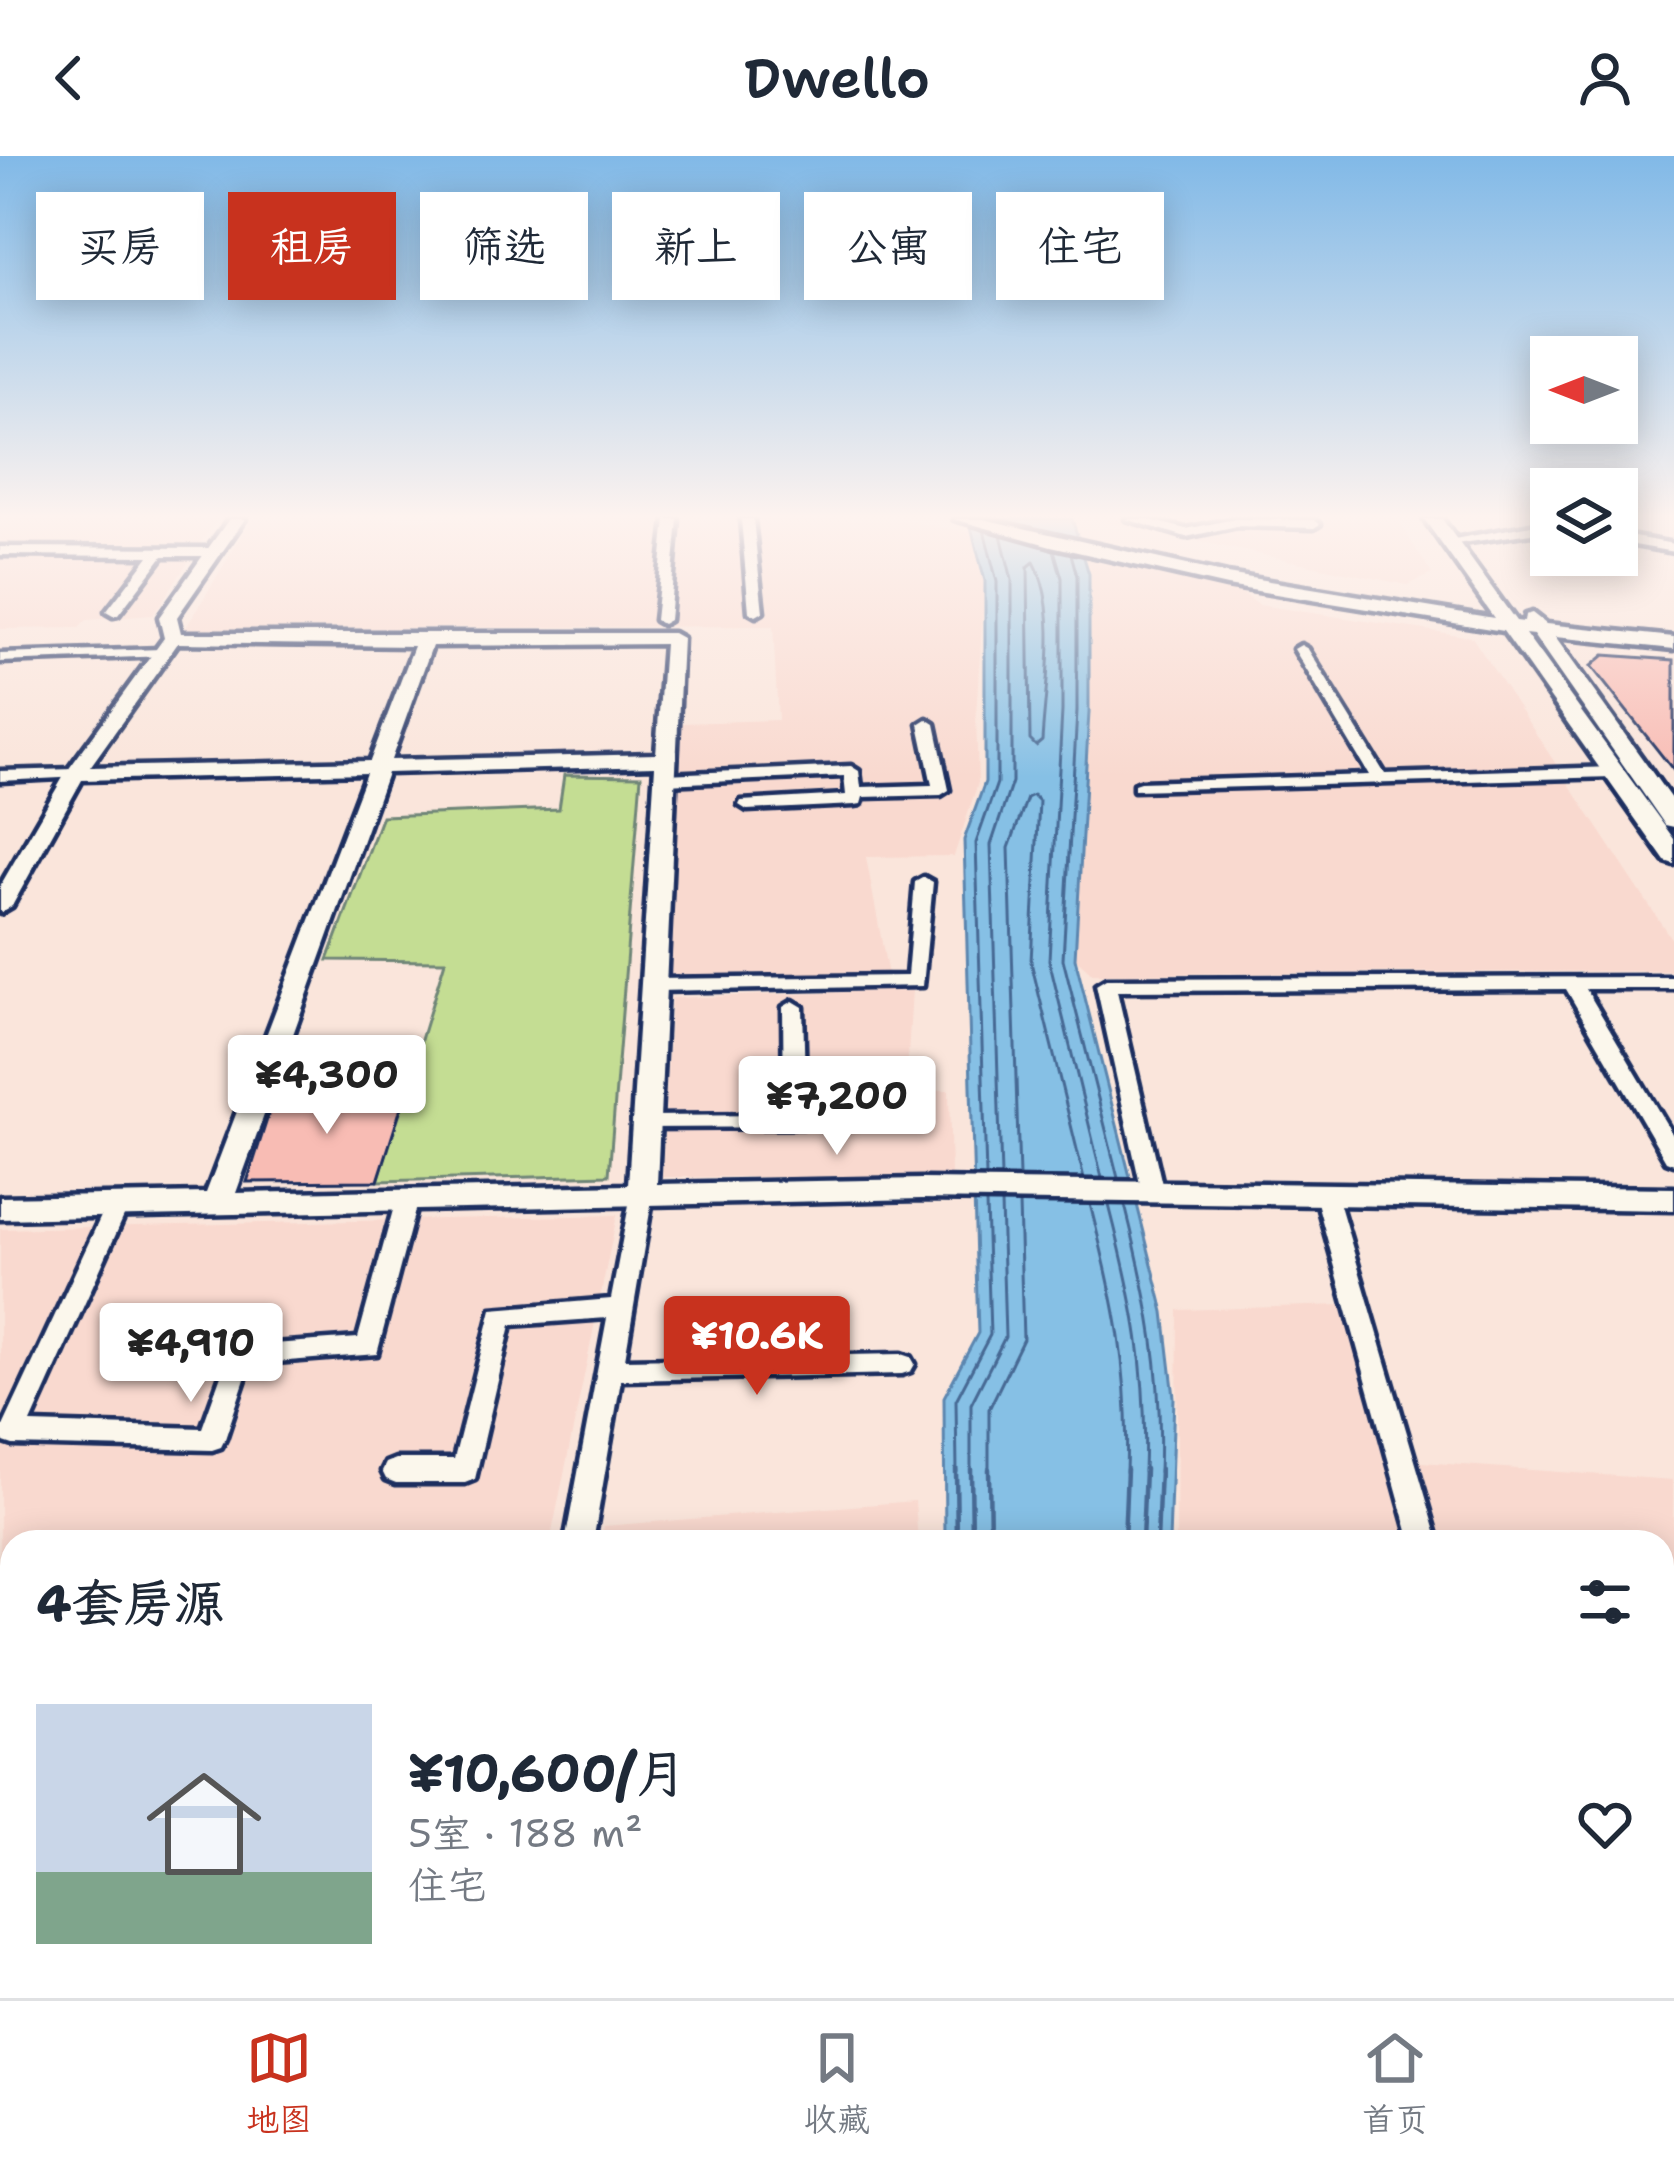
<!DOCTYPE html>
<html lang="zh">
<head>
<meta charset="utf-8">
<style>
	body { margin:0; font-family:"Shantell Sans","LXGW WenKai TC",sans-serif; background:#f2f2f3; color:#1f2937; height:100vh; display:flex; flex-direction:column; font-size:45px; white-space:nowrap }
	* { box-sizing:border-box; margin:0 }
	p { font-size:39px; color:#747a83 }
	.icon { flex:none; width:66px; height:66px; fill:none; stroke:currentColor; stroke-width:2; stroke-linecap:round; stroke-linejoin:round }
	.map { position:relative; flex:1; overflow:hidden }
	.sheet { position:absolute; left:0px; top:1374px; width:1674px; height:468px; display:flex; flex-direction:column; background:#fff; border-radius:36px 36px 0 0; box-shadow:0 6px 30px #0003 }
	.sheet>* { flex:none }
	.guide { position:absolute; left:36px; top:36px; width:1602px; height:108px; display:flex; gap:24px }
	.needle { width:78px; rotate:270deg }
	.buttons { position:absolute; left:1530px; top:180px; display:grid; gap:24px }
	.buttons a { display:grid; place-items:center; width:108px; height:108px; border-radius:0px; background:#fff; box-shadow:0 6px 30px #0003; font-size:60px }
	.price { position:absolute; translate:-50% -102px; padding:0 27px; border-radius:12px; background:#fff; color:#222; font-size:39px; line-height:78px; filter:drop-shadow(0 3px 6px #0008) }
	.price::after { content:''; position:absolute; left:50%; top:72px; width:36px; height:27px; margin-left:-18px; background:inherit; clip-path:polygon(0 0,100% 0,50% 100%) }
	.price.on { background:#c8321e; color:#fff }
	ul { padding:0; list-style:none }
	li { display:flex; align-items:center; gap:36px; height:300px; padding:0 36px }
	li+li { border-top:3px solid #e0e1e3 }
	li span { display:grid; place-items:center; flex:none; width:336px; height:240px; border-radius:0px; color:#555 }
	li>.icon { margin-inline-start:auto }
	span .icon { width:144px; height:144px; fill:#fffc; stroke-width:1 }
	li b { font-size:51px }
	h2 { display:flex; justify-content:space-between; align-items:center; height:144px; padding:0 36px; font-size:51px }
	.chip { padding:0 42px; border-radius:0px; background:#fff; box-shadow:0 6px 30px #0003; font-size:42px; line-height:108px }
	.chip.on { background:#c8321e; color:#fff }
	header { display:flex; justify-content:space-between; align-items:center; height:156px; padding:0 36px; background:#fff; font-size:54px; font-weight:600 }
	.dock { display:flex; justify-content:space-around; align-items:center; height:168px; border-top:3px solid #e0e1e3; background:#fff; font-size:33px; color:#747a83 }
	.dock a { display:grid; justify-items:center; gap:6px }
	.dock .on { color:#c8321e }
	.map>svg:first-child { display:block }
	.built { fill:#f9d9cf }
	.green { fill:#c4dd93; stroke:#708678; stroke-width:3 }
	.water { fill:#86c0e5; stroke:#5b86af; stroke-width:3 }
	.lines { fill:none; stroke-linecap:round; stroke-linejoin:round }
	.shore-far1 { stroke:#466994; stroke-width:3 }
	.shore { stroke:#466994; stroke-width:4.5 }
	.building { fill:#f8bcb4; stroke:#1b2f5e; stroke-width:3 }
	.street-casing { stroke:#1b2f5e; stroke-width:9 }
	.secondary-casing { stroke:#1b2f5e; stroke-width:9 }
	.primary-casing { stroke:#1b2f5e; stroke-width:9 }
	.street { fill:#fbf7ec; fill-rule:evenodd }
	.secondary { fill:#fbf7ec; fill-rule:evenodd }
	.primary { fill:#fbf7ec; fill-rule:evenodd }
</style>
</head>
<body>
<header><svg class="icon" aria-label="back" viewBox="0 0 24 24"><path d="M15 5l-7 7 7 7"/></svg>Dwello<svg class="icon" aria-label="person" viewBox="0 0 24 24"><circle cx="12" cy="8" r="4"/><path d="M4 21q1-7 8-7t8 7"/></svg></header>
<div class="map">
<svg width="1674" height="1842" viewBox="0 0 1674 1842">
	<rect width="100%" height="100%" fill="#fae5db"/>
	<filter id="ink" filterUnits="userSpaceOnUse"><feTurbulence type="fractalNoise" baseFrequency=".00833" numOctaves="2"/><feDisplacementMap in="SourceGraphic" scale="24" xChannelSelector="R" yChannelSelector="G"/><feConvolveMatrix kernelMatrix="1 2 1 2 8 2 1 2 1" color-interpolation-filters="sRGB"/></filter>
	<g filter="url(#ink)">
		<path class="built" d="M0,363H217L153,459L87,464L79,472L0,473Z
			M252,363H896L972,377L985,425L976,559L978,627L954,700L866,701L888,819L669,821V702L682,567L778,564L773,470L185,473Z
			M1091,363H1397L1432,418L1407,429Z
			M1084,401L1239,435L1259,449L1472,481L1674,787V815L1093,818L1075,802L1089,556V418Z
			M912,834L906,933L949,934L951,1021H662L671,842Z
			M617,1059L550,1386H12V1595H0V1073Z
			M1344,1149L1421,1306L1673,1324L1674,1611L1662,1613V1386H1176L1178,1154Z
			M915,1345L918,1386H601L604,1370Z
			M1171,1830H1525L1528,1842H1171Z"/>
		<path class="green" d="M564,619L641,620L609,1019L378,1025L445,805L328,804L382,660L559,653Z"/>
		<path class="water" d="M969,363H1072L1089,418V556L1075,802L1164,1156L1174,1241L1169,1386H945L944,1241L978,1177L964,684L985,626V425Z
			M900,1830H1154V1842H901Z"/>
		<g class="lines">
			<path class="shore-far1" d="M984,374L997,426V627L976,687L986,1021
				M1001,379L1012,424V626L991,689L1001,1021
				M1054,394L1062,422V555L1049,804L1102,1022
				M1071,398L1077,420V555L1063,803L1118,1022
				M1034,406C1060,455 1045,531 1042,585L1036,590L1030,584L1028,411Z
				M1019,1021L1009,692L1027,642L1033,639L1039,645L1031,806L1084,1022
				M1090,1048C1115,1145 1130,1215 1126,1316
				M1109,1049C1134,1146 1148,1215 1144,1316
				M1125,1049C1149,1145 1163,1216 1159,1316
				M957,1316L956,1244L990,1179L986,1047
				M971,1316V1248L1005,1181L1001,1047
				M989,1316V1253L1023,1183L1019,1047"/>
			<path class="shore" d="M956,1313L957,1386
				M971,1313L972,1386
				M989,1313L990,1386
				M1124,1386L1127,1313
				M1142,1386L1145,1313
				M1157,1386L1160,1313"/>
		</g>
		<path class="building" d="M1604,499L1674,504V615L1591,510Z
			M407,933L378,1025L247,1026L275,938Z"/>
		<g class="lines">
			<defs>
				<path id="street" d="M666,363H678L669,464L662,468L655,464Z
					M741,363H753L763,456L756,460L749,456Z
					M1126,363H1146L1186,373L1234,363L1314,364L1320,368L1314,372L1237,370L1186,381Z
					M1531,369L1551,371V379L1531,377L1449,389L1443,385Z
					M1617,378L1674,388V396L1617,386Z
					M0,391L214,392L220,396L214,400H163L118,459L113,460L106,456L149,400L0,399Z
					M1301,489L1308,493L1385,618L1613,611L1621,616L1613,621L1134,634V628L1140,626L1369,619L1294,493Z
					M162,493L169,497L167,500L0,506V498Z
					M927,563L935,568L949,634L941,639L863,641L861,648L855,649L747,654L739,649L741,645L846,639L844,620L665,628L657,623L665,618L851,610L859,615L861,631L932,629L919,568Z
					M75,613L83,618L81,621L0,625V615Z
					M924,721L933,726L923,830L654,835L644,829L654,823L907,820L915,726Z
					M1674,821V833H1586L1674,981V1008L1666,1005L1566,833L1117,835L1164,1037L1161,1043H1145L1142,1037L1096,829L1106,823Z
					M793,845L803,851L806,966L803,971L638,972L635,967L638,962L646,960L784,959L783,851Z
					M642,1030L650,1032L653,1038L625,1203L902,1198L911,1201L915,1208L911,1215L902,1218L621,1224L593,1386H565L607,1162L511,1169L475,1323L465,1327H396L386,1323L382,1315L386,1307L396,1303H454L492,1153L611,1143L631,1038L634,1032Z
					M1326,1031L1334,1033L1337,1039L1439,1386H1411L1315,1039L1318,1033Z
					M407,1035L415,1037L418,1043L377,1198L250,1208L225,1283L221,1291L212,1294L13,1289L4,1286L0,1277L109,1043H125L129,1049L31,1267L202,1272L231,1191L358,1182L396,1043L399,1037Z
					M1525,1830H1561L1564,1842H1528Z"/>
				<path id="secondary" d="M229,363H245L177,461L181,477H673L682,482L657,1028L922,1023L1674,1032V1054L922,1043L0,1063V1041L206,1037L366,617L82,624L12,750L0,757V730L65,618L164,482L159,461ZM178,487L414,490L370,605L90,611ZM664,488L656,598L391,604L432,490ZM655,610L628,1029L236,1037L387,617Z
					M1662,1600H1674V1642H1662Z
					M12,1608V1650L0,1651V1609Z"/>
				<path id="primary" d="M954,363H983L1227,418L1494,462L1424,363H1442L1516,465L1524,466L1525,459L1532,457L1546,468L1674,481V493L1555,481L1674,647V671L1665,669L1533,479L1525,478L1674,683V708L1665,705L1503,475L1227,430L1051,390Z"/>
			</defs>
			<use href="#street" class="street-casing"/>
			<use href="#secondary" class="secondary-casing"/>
			<use href="#primary" class="primary-casing"/>
			<use href="#street" class="street"/>
			<use href="#secondary" class="secondary"/>
			<use href="#primary" class="primary"/>
		</g>
	</g>
	<linearGradient id="sky" x2="0" y2="1"><stop stop-color="#81b9e7"/><stop offset="0.58" stop-color="#fdf3ef"/><stop offset="1" stop-color="#fdf3ef" stop-opacity="0"/></linearGradient>
	<rect width="1674" height="621" fill="url(#sky)"/>
</svg>
<div class="buttons">
<a><svg class="needle" viewBox="-14 -14 28 28"><path d="M0-13l5 13h-10z" fill="#e53935"/><path d="M0 13l5-13h-10z" fill="#747a83"/></svg></a>
<a><svg class="icon" aria-label="layers" viewBox="0 0 24 24"><path d="M12 4l9 5-9 5-9-5zM3 14l9 5 9-5"/></svg></a>
</div>
<b class="price" style="left:327px;top:981px">¥4,300</b>
<b class="price" style="left:837px;top:1002px">¥7,200</b>
<b class="price on" style="left:757px;top:1242px">¥10.6K</b>
<b class="price" style="left:191px;top:1249px">¥4,910</b>
<div class="guide">
<a class="chip">买房</a>
<a class="chip on">租房</a>
<a class="chip">筛选</a>
<a class="chip">新上</a>
<a class="chip">公寓</a>
<a class="chip">住宅</a>
</div>
<section class="sheet">
<h2>4套房源<svg class="icon" aria-label="filters" viewBox="0 0 24 24"><path d="M4 7h16M4 17h16"/><circle cx="9" cy="7" r="2"/><circle cx="15" cy="17" r="2"/></svg></h2>
<ul>
<li><span style="background:linear-gradient(#c9d6e8 70%,#7fa58c 0)"><svg class="icon" aria-label="home" viewBox="0 0 24 24"><path d="M3 11l9-7 9 7M6 9v11h12V9"/></svg></span><div><b>¥10,600/月</b><p>5室 · 188 m²</p><p>住宅</p></div><svg class="icon" aria-label="heart" viewBox="0 0 24 24"><path d="M12 20l-8-8c-3-5 5-10 8-4 3-6 11-1 8 4z"/></svg></li>
</ul>
</section>
</div>
<nav class="dock">
<a class="on"><svg class="icon" aria-label="map" viewBox="0 0 24 24"><path d="M3 6l6-2 6 2 6-2v14l-6 2-6-2-6 2zM9 4v14M15 6v14"/></svg>地图</a>
<a><svg class="icon" aria-label="saved" viewBox="0 0 24 24"><path d="M7 4h10v16l-5-4-5 4z"/></svg>收藏</a>
<a><svg class="icon" aria-label="home" viewBox="0 0 24 24"><path d="M3 11l9-7 9 7M6 9v11h12V9"/></svg>首页</a>
</nav>
</body>
</html>
